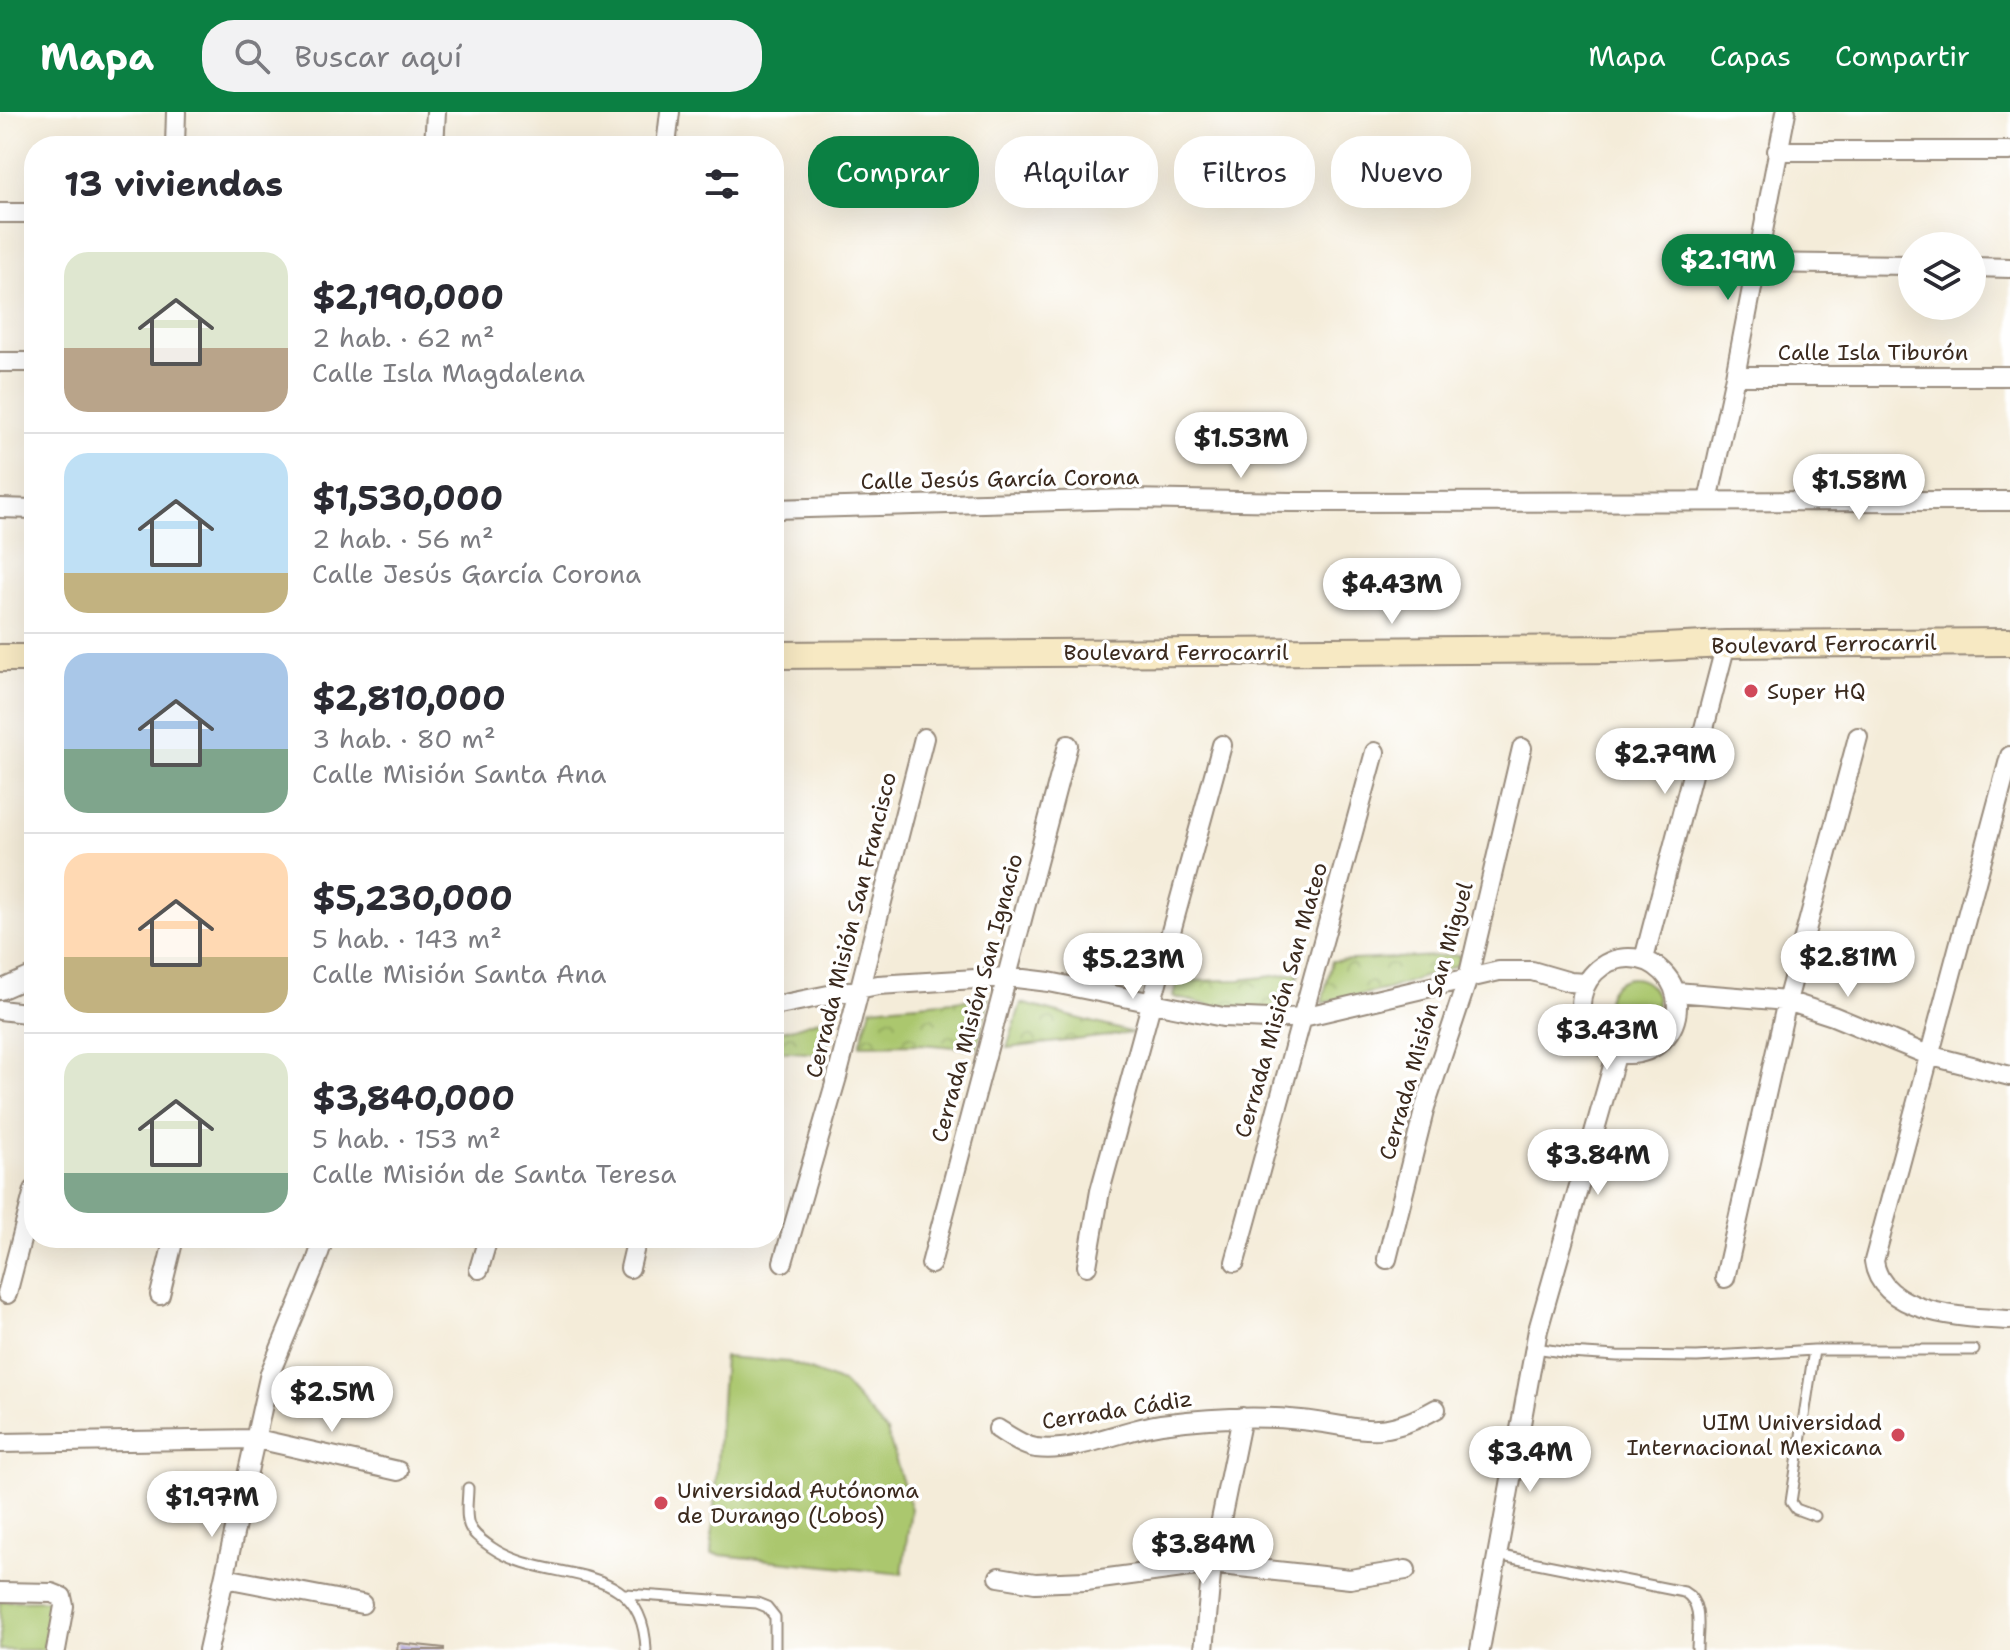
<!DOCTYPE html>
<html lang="es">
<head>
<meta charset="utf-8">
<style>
	body { margin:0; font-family:"Shantell Sans",sans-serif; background:#f2f2f3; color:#2b2b33; height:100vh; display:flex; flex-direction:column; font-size:30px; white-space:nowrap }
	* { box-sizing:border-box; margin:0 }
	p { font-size:26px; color:#7c7c81 }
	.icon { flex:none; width:44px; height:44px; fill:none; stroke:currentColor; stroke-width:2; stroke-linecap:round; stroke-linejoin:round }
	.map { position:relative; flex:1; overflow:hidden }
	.drawer { position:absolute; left:24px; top:24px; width:760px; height:1112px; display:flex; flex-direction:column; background:#fff; border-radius:32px; box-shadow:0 8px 32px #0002 }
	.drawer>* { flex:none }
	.hud { position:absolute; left:808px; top:24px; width:760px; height:72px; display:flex; gap:16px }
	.tools { position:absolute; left:1898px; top:120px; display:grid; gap:16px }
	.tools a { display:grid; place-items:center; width:88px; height:88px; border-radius:50%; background:#fff; box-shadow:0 8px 32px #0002; font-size:40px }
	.price { position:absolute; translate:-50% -68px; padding:0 18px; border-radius:28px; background:#fff; color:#222; font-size:26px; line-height:52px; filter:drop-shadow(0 2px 4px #0008) }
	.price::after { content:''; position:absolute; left:50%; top:48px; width:24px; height:18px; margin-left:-12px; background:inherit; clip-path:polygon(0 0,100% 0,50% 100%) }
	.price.on { background:#0b8043; color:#fff }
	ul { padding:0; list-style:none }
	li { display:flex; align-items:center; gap:24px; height:200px; padding:0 40px }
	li+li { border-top:2px solid #e1e1e2 }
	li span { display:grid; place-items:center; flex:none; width:224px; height:160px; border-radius:24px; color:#555 }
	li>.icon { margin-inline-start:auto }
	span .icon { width:96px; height:96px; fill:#fffc; stroke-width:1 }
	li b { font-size:34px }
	h2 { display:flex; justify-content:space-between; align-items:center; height:96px; padding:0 40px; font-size:34px }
	.chip { padding:0 28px; border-radius:32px; background:#fff; box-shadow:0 8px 32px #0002; font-size:28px; line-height:72px }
	.chip.on { background:#0b8043; color:#fff }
	header { display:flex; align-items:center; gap:48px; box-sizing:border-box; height:112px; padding:0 40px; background:#0b8043; color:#fff }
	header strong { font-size:38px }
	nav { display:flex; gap:44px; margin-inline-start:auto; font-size:28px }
	.search { width:560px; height:72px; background:#f2f2f3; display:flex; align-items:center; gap:20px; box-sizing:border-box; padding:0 28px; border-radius:32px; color:#7c7c81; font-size:30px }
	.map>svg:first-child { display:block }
	.grass { fill:#abc76e; stroke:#737846; stroke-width:2 }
	.park { fill:url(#park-crowns); stroke:#737846; stroke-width:2 }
	.building { fill:#b7adde }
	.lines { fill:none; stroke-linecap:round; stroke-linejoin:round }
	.lane-casing { stroke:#988b7c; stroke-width:13 }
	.street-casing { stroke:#988b7c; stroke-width:22 }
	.secondary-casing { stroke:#988b7c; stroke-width:30 }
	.lane { stroke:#fff; stroke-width:9 }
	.street { stroke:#fff; stroke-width:18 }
	.secondary { stroke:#f7e9c3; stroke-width:26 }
	.poi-dot { fill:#d1495b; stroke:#fff; stroke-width:3 }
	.labels { text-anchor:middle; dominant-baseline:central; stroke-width:7; stroke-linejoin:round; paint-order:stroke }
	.street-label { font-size:22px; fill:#3b2a1e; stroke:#fff }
	.poi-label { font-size:22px; fill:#3b2a1e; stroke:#fff; text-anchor:start }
</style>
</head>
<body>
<header>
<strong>Mapa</strong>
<div class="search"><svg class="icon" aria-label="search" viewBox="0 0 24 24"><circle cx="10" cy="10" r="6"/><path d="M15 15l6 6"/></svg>Buscar aquí</div>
<nav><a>Mapa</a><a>Capas</a><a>Compartir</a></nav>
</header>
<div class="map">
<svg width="2010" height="1538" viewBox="0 0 2010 1538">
	<defs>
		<pattern id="park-crowns" width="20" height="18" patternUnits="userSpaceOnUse" patternTransform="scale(2)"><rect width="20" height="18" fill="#abc76e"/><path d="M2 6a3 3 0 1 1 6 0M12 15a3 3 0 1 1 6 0" fill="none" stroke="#8ca25a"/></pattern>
	</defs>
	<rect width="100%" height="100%" fill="#fff"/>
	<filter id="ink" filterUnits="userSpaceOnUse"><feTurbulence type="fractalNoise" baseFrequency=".0125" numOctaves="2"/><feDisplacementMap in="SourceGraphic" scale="16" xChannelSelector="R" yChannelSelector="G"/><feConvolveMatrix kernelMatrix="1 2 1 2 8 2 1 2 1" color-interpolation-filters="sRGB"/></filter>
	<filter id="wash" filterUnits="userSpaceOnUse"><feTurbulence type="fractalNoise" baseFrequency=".006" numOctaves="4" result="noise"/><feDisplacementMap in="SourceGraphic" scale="32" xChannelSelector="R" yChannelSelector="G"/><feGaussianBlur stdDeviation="1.8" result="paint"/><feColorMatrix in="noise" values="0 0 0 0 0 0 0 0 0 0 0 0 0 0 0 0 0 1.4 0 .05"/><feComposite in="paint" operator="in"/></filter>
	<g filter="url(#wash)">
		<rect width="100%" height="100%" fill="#f4ecd9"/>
		<path class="grass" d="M1607 891a25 25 0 1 1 50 0a25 25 0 1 1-50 0Z
			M724,1245L789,1250L843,1271L887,1320L911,1397L902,1462L711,1442Z
			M55,1488L43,1538H0V1489Z"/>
		<path class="park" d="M1460,843L1458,853L1388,877L1322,891L1332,849Z
			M1299,861L1285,898H1232L1173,885L1177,869L1240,868Z
			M989,886L977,937L921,932L860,933L871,896Z
			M1021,891L1133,921L1007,936Z
			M836,902L825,942L774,939V920L794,916Z"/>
		<g id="blocks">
			<path class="building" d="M398,1531L444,1536V1538H397Z"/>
		</g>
	</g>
	<g filter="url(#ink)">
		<use href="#blocks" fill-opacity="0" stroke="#988b7c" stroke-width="2"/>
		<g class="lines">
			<defs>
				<path id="lane" d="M1535,1236L1569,1241L1617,1244L1697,1245L1814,1238H1974
					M1814,1238L1791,1390L1796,1397L1815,1404
					M468,1376C468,1388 465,1402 469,1413C473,1423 483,1429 491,1435C548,1475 643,1442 646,1538
					M1497,1443L1684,1480C1704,1491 1697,1519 1697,1538
					M626,1482L757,1491L767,1495L775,1505V1538"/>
				<path id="street" d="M175,34L176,0
					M434,34L436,0
					M666,34L670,0
					M1777,39H2010
					M0,101H34
					M1756,151L1912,153
					M1972,155L2010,156
					M0,250H34
					M1735,264H2010
					M1708,389L1735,264L1786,0
					M0,396L34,397
					M774,397L1128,387L1290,390L2010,389
					M2010,644L1874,1149C1881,1203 1967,1206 2010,1208
					M1581 894a48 48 0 1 1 96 0a48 48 0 1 1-96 0Z
					M1644,847L1726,532
					M0,878L34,863
					M1676,880L1787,889L1833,904L1928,943L2010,964
					M774,894L878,873L1008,865L1049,870L1223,905L1269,907L1303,905L1499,859H1532L1570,870L1586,871
					M0,898L34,902
					M1387,1147L1425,995L1468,866L1522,636
					M783,1150L837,965L924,626
					M1235,1150L1375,640
					M931,1152L1068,633
					M1087,1154L1100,1079L1222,633
					M630,1156L637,1126
					M479,1157L488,1126
					M1725,1166L1787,889L1858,625
					M7,1182L34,1078
					M160,1183L174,1126
					M998,1317C1009,1324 1023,1334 1036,1336C1077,1341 1121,1318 1161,1312C1207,1306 1255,1303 1301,1308C1360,1314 1378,1330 1436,1297
					M0,1331L257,1327L398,1359
					M999,1465L1035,1471L1086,1469L1212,1452L1350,1467L1406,1458
					M225,1466L362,1492
					M0,1480L52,1481L62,1485L64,1494L56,1538
					M208,1538L270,1261L315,1153L324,1126
					M1204,1538L1212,1452L1242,1305
					M1480,1538L1538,1218L1617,940"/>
				<path id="secondary" d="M774,543L1623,537L1726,532L2010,530
					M0,546H34"/>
			</defs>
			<use href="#lane" class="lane-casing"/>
			<use href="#street" class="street-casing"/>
			<use href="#secondary" class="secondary-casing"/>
			<use href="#lane" class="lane"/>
			<use href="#street" class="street"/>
			<use href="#secondary" class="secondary"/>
		</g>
	</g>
	<g class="poi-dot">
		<circle cx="1751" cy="579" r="8"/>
		<circle cx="1898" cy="1323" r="8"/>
		<circle cx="661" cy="1391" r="8"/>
	</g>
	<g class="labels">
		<g class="street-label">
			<text x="1873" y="240">Calle Isla Tiburón</text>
			<text transform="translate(1000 367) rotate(-1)">Calle Jesús García Corona</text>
			<text transform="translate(1824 532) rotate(-1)">Boulevard Ferrocarril</text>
			<text x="1176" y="540">Boulevard Ferrocarril</text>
			<text transform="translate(851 813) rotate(-76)">Cerrada Misión San Francisco</text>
			<text transform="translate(977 886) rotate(-75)">Cerrada Misión San Ignacio</text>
			<text transform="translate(1281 888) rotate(-74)">Cerrada Misión San Mateo</text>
			<text transform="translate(1426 909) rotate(-74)">Cerrada Misión San Miguel</text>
			<text transform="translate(1117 1298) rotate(-9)">Cerrada Cádiz</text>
		</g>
		<g class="poi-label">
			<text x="1767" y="579">Super HQ</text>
			<text x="1882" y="1310" text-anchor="end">UIM Universidad<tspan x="1882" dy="25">Internacional Mexicana</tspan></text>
			<text x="677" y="1378">Universidad Autónoma<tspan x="677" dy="25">de Durango (Lobos)</tspan></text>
		</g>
	</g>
</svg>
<div class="tools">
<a><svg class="icon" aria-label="layers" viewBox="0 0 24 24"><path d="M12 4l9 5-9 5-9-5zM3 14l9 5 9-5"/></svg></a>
</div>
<b class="price on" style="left:1728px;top:190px">$2.19M</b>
<b class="price" style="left:1241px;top:368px">$1.53M</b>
<b class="price" style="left:1859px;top:410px">$1.58M</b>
<b class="price" style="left:1392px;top:514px">$4.43M</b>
<b class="price" style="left:1665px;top:684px">$2.79M</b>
<b class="price" style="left:1848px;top:887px">$2.81M</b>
<b class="price" style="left:1133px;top:889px">$5.23M</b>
<b class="price" style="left:1607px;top:960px">$3.43M</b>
<b class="price" style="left:1598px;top:1085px">$3.84M</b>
<b class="price" style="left:332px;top:1322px">$2.5M</b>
<b class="price" style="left:1530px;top:1382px">$3.4M</b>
<b class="price" style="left:212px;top:1427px">$1.97M</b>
<b class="price" style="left:1203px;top:1474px">$3.84M</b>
<div class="hud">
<a class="chip on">Comprar</a>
<a class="chip">Alquilar</a>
<a class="chip">Filtros</a>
<a class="chip">Nuevo</a>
</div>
<section class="drawer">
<h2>13 viviendas<svg class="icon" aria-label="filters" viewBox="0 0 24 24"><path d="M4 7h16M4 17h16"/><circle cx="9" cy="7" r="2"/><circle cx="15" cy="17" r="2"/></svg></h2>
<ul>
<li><span style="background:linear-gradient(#dfe7d0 60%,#b9a48a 0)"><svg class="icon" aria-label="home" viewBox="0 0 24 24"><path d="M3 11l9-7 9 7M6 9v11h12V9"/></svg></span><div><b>$2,190,000</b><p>2 hab. · 62 m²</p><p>Calle Isla Magdalena</p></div></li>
<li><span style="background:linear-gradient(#bfe0f5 75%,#c2b280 0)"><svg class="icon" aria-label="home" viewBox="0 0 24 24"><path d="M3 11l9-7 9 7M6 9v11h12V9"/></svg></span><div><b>$1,530,000</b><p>2 hab. · 56 m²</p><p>Calle Jesús García Corona</p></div></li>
<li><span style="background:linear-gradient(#a9c7e8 60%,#7fa58c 0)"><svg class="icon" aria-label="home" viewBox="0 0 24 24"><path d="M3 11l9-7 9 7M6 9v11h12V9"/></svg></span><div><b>$2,810,000</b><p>3 hab. · 80 m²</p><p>Calle Misión Santa Ana</p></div></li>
<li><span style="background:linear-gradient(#ffd9b3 65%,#c2b280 0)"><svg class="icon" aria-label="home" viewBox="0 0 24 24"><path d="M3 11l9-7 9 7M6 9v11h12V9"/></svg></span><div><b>$5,230,000</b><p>5 hab. · 143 m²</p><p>Calle Misión Santa Ana</p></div></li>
<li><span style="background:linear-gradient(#dfe7d0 75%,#7fa58c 0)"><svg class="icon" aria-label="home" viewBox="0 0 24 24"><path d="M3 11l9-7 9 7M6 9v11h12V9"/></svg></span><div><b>$3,840,000</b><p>5 hab. · 153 m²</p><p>Calle Misión de Santa Teresa</p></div></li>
</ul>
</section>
</div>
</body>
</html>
